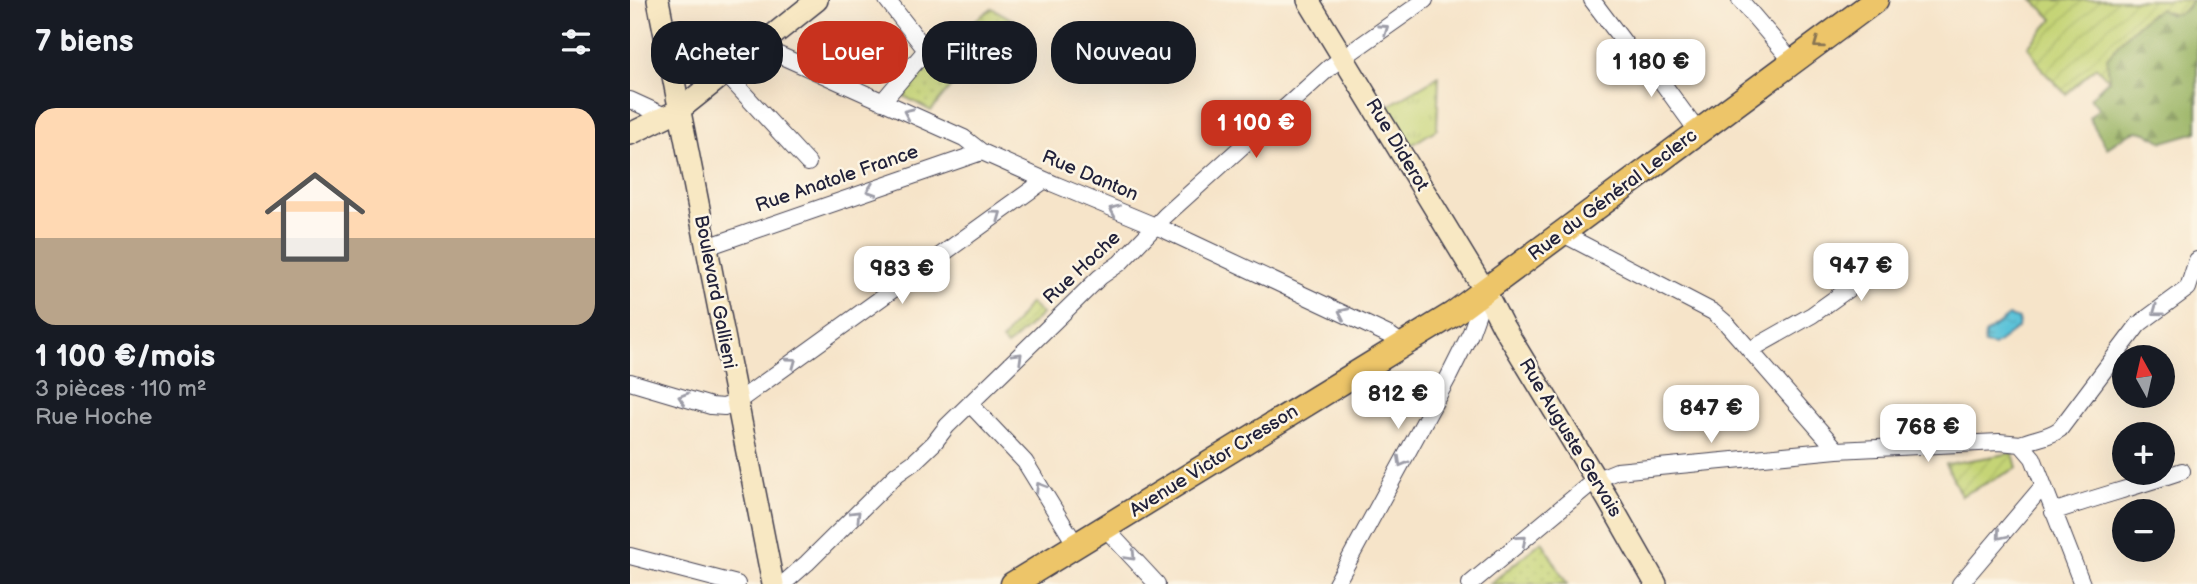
<!DOCTYPE html>
<html lang="fr">
<head>
<meta charset="utf-8">
<style>
	body { margin:0; font-family:"Balsamiq Sans",sans-serif; background:#20242c; color:#f1f3f6; height:100vh; display:flex; flex-direction:column; font-size:26px; white-space:nowrap }
	* { box-sizing:border-box; margin:0 }
	p { font-size:23px; color:#9ea1a6 }
	.icon { flex:none; width:38px; height:38px; fill:none; stroke:currentColor; stroke-width:2; stroke-linecap:round; stroke-linejoin:round }
	.map { position:relative; flex:1; overflow:hidden }
	.sheet { display:flex; flex-direction:column; background:#171b24; width:630px }
	.sheet>* { flex:none }
	.top-card { position:absolute; left:21px; top:21px; width:665px; height:63px; display:flex; gap:14px }
	.needle { width:46px; rotate:352deg }
	.controls { position:absolute; left:1482px; top:345px; display:grid; gap:14px }
	.controls a { display:grid; place-items:center; width:63px; height:63px; border-radius:50%; background:#171b24; box-shadow:0 7px 28px #0002; font-size:35px }
	.price { position:absolute; translate:-50% -60px; padding:0 16px; border-radius:14px; background:#fff; color:#222; font-size:23px; line-height:46px; filter:drop-shadow(0 2px 4px #0008) }
	.price::after { content:''; position:absolute; left:50%; top:42px; width:21px; height:16px; margin-left:-10px; background:inherit; clip-path:polygon(0 0,100% 0,50% 100%) }
	.price.active { background:#c8321e; color:#fff }
	ul { padding:0; list-style:none }
	li { display:grid; align-content:center; gap:14px; height:371px; padding:0 35px }
	li+li { border-top:2px solid #363941 }
	li span { display:grid; place-items:center; height:217px; border-radius:21px; color:#555 }
	li>.icon { margin-inline-start:auto }
	span .icon { width:126px; height:126px; fill:#fffc; stroke-width:1 }
	li b { font-size:30px }
	h2 { display:flex; justify-content:space-between; align-items:center; height:84px; padding:0 35px; font-size:30px }
	.pill { padding:0 24px; border-radius:28px; background:#171b24; box-shadow:0 7px 28px #0002; font-size:24px; line-height:63px }
	.pill.active { background:#c8321e; color:#fff }
	main { display:flex; flex:1; min-height:0 }
	.map>svg:first-child { display:block }
	.grass { fill:url(#grass-dots); stroke:#747b58; stroke-width:2 }
	.forest { fill:url(#forest-firs); stroke:#5f6c51; stroke-width:2 }
	.park { fill:url(#park-tufts); stroke:#747b58; stroke-width:2 }
	.garden { fill:url(#garden-furrows); stroke:#747b58; stroke-width:2 }
	.water { fill:url(#water-ripples); stroke:#3f728a; stroke-width:2 }
	.lines { fill:none; stroke-linecap:round; stroke-linejoin:round }
	.street-casing { stroke:#423f50; stroke-width:18 }
	.secondary-casing { stroke:#423f50; stroke-width:24 }
	.primary-casing { stroke:#423f50; stroke-width:27 }
	.street { stroke:#fff; stroke-width:16 }
	.secondary { stroke:#f8e8c3; stroke-width:21 }
	.primary { stroke:#edc569; stroke-width:24 }
	.oneway { stroke:#9c9ca7 }
	.oneway2 { stroke:#887452 }
	.labels { text-anchor:middle; dominant-baseline:central; stroke-width:5; stroke-linejoin:round; paint-order:stroke }
	.street-label { font-size:19px; fill:#22223b; stroke:#fcf5e5 }
</style>
</head>
<body>
<main>
<section class="sheet">
<h2>7 biens<svg class="icon" aria-label="filters" viewBox="0 0 24 24"><path d="M4 7h16M4 17h16"/><circle cx="9" cy="7" r="2"/><circle cx="15" cy="17" r="2"/></svg></h2>
<ul>
<li><span style="background:linear-gradient(#ffd9b3 60%,#b9a48a 0)"><svg class="icon" aria-label="home" viewBox="0 0 24 24"><path d="M3 11l9-7 9 7M6 9v11h12V9"/></svg></span><div><b>1 100 €/mois</b><p>3 pièces · 110 m²</p><p>Rue Hoche</p></div></li>
</ul>
</section>
<div class="map">
<svg width="1567" height="584" viewBox="0 0 1567 584">
	<defs>
		<pattern id="grass-dots" width="8" height="8" patternUnits="userSpaceOnUse" patternTransform="scale(1.75)"><rect width="8" height="8" fill="#c5d476"/><path d="M2 2h.1M6 6h.1" fill="none" stroke="#a9b667" stroke-width="1.8" stroke-linecap="round"/></pattern>
		<pattern id="forest-firs" width="22" height="20" patternUnits="userSpaceOnUse" patternTransform="scale(1.75)"><rect width="22" height="20" fill="#9cb667"/><path d="M5 1l3.5 6h-7zM16 11l3.5 6h-7z" fill="#7f9456"/></pattern>
		<pattern id="park-tufts" width="24" height="20" patternUnits="userSpaceOnUse" patternTransform="scale(1.75)"><rect width="24" height="20" fill="#c5d476"/><path d="M3 7l-1-3M5 7V3M7 7l1-3M15 17l-1-3M17 17v-4M19 17l1-3" fill="none" stroke="#a9b667"/></pattern>
		<pattern id="garden-furrows" width="10" height="10" patternUnits="userSpaceOnUse" patternTransform="scale(1.75)"><rect width="10" height="10" fill="#c5d476"/><path d="M-1 1l2-2M0 10L10 0M9 11l2-2" fill="none" stroke="#a9b667"/></pattern>
		<pattern id="water-ripples" width="26" height="14" patternUnits="userSpaceOnUse" patternTransform="scale(1.75)"><rect width="26" height="14" fill="#5cc3d9"/><path d="M2 4q2-2 4 0t4 0M15 11q2-2 4 0t4 0" fill="none" stroke="#50a7bb"/></pattern>
	</defs>
	<rect width="100%" height="100%" fill="#fcf5e5"/>
	<filter id="ink" filterUnits="userSpaceOnUse"><feTurbulence type="fractalNoise" baseFrequency=".0143" numOctaves="2"/><feDisplacementMap in="SourceGraphic" scale="14" xChannelSelector="R" yChannelSelector="G"/><feConvolveMatrix kernelMatrix="1 2 1 2 8 2 1 2 1" color-interpolation-filters="sRGB"/></filter>
	<filter id="wash" filterUnits="userSpaceOnUse"><feTurbulence type="fractalNoise" baseFrequency=".00686" numOctaves="4" result="noise"/><feDisplacementMap in="SourceGraphic" scale="28" xChannelSelector="R" yChannelSelector="G"/><feGaussianBlur stdDeviation="1.57" result="paint"/><feColorMatrix in="noise" values="0 0 0 0 0 0 0 0 0 0 0 0 0 0 0 0 0 1.4 0 .05"/><feComposite in="paint" operator="in"/></filter>
	<g filter="url(#wash)">
		<rect width="100%" height="100%" fill="#f6e4c9"/>
		<path class="grass" d="M362,8L383,20L338,66L301,111L268,93L306,49Z
			M912,541L937,584H860Z"/>
		<path class="forest" d="M1562,0H1567V132L1533,142C1504,123 1502,132 1477,148L1459,118L1469,108L1460,98L1479,80L1477,58C1492,39 1508,20 1530,9L1540,15L1556,9Z"/>
		<path class="park" d="M809,76L807,129L781,145L758,106Z"/>
		<path class="garden" d="M1403,0H1562C1552,16 1546,18 1530,9C1508,20 1492,39 1477,58L1479,80L1466,67L1436,94L1413,71L1398,46L1423,19Z
			M400,303L412,314L377,346L372,341Z
			M1383,453L1387,468L1331,496L1316,464Z"/>
		<path class="water" d="M1379,316L1389,319L1388,328L1364,346L1354,344L1355,334Z"/>
	</g>
	<g filter="url(#ink)">
		<g class="lines">
			<defs>
				<path id="street" d="M962,0L1005,57L1026,74L1068,132
					M1110,0L1163,62
					M129,46L334,138L352,152L424,184L535,230L761,336L774,345
					M95,73L178,163
					M0,100L35,116
					M252,102L296,50L257,0
					M931,233L1083,312L1097,324L1207,450
					M77,247L352,152
					M1120,350L1182,315L1235,277
					M0,382L81,406L94,407L107,402L415,180
					M340,404L395,462L446,545
					M1391,444C1404,438 1418,438 1430,429L1509,324L1558,288L1567,260
					M1391,444L1403,458L1452,584
					M1423,512C1466,497 1509,486 1552,471
					M475,528L527,584
					M0,556L107,584
					M153,584L177,563L267,474L284,462L304,443L317,426L470,277L490,263L535,216L700,67L795,0
					M706,584L819,376L841,332L855,293
					M840,584L965,480L987,471L1207,450L1369,442L1391,444
					M1330,584L1413,486"/>
				<path id="secondary" d="M28,0L143,584
					M678,0L855,291L873,326L977,498L1026,584
					M0,134L49,110L187,0"/>
				<path id="primary" d="M383,584L823,314L1246,0"/>
			</defs>
			<use href="#street" class="street-casing"/>
			<use href="#secondary" class="secondary-casing"/>
			<use href="#primary" class="primary-casing"/>
			<use href="#street" class="street"/>
			<use href="#secondary" class="secondary"/>
			<use href="#primary" class="primary"/>
		</g>
		<defs><path id="oneway-chevron" d="M-2-3.5L2.5 0L-2 3.5" fill="none" stroke-width="1.6" stroke-linecap="round" stroke-linejoin="round" transform="scale(1.75)"/></defs>
		<g class="oneway">
			<use href="#oneway-chevron" transform="translate(754 29) rotate(-35)"/>
			<use href="#oneway-chevron" transform="translate(278 113) rotate(-156)"/>
			<use href="#oneway-chevron" transform="translate(241 190) rotate(161)"/>
			<use href="#oneway-chevron" transform="translate(484 210) rotate(-157)"/>
			<use href="#oneway-chevron" transform="translate(367 215) rotate(-36)"/>
			<use href="#oneway-chevron" transform="translate(1527 311) rotate(144)"/>
			<use href="#oneway-chevron" transform="translate(713 313) rotate(-155)"/>
			<use href="#oneway-chevron" transform="translate(388 357) rotate(-44)"/>
			<use href="#oneway-chevron" transform="translate(162 362) rotate(-36)"/>
			<use href="#oneway-chevron" transform="translate(53 398) rotate(-163)"/>
			<use href="#oneway-chevron" transform="translate(772 462) rotate(119)"/>
			<use href="#oneway-chevron" transform="translate(410 487) rotate(-122)"/>
			<use href="#oneway-chevron" transform="translate(226 515) rotate(-45)"/>
			<use href="#oneway-chevron" transform="translate(1371 535) rotate(130)"/>
			<use href="#oneway-chevron" transform="translate(892 540) rotate(-40)"/>
			<use href="#oneway-chevron" transform="translate(501 556) rotate(47)"/>
		</g>
		<use class="oneway2" href="#oneway-chevron" transform="translate(1188 44) rotate(144)"/>
	</g>
	<g class="labels">
		<g class="street-label">
			<text transform="translate(767 145) rotate(59)">Rue Diderot</text>
			<text transform="translate(460 176) rotate(23)">Rue Danton</text>
			<text transform="translate(207 179) rotate(-19)">Rue Anatole France</text>
			<text transform="translate(983 195) rotate(-37)">Rue du Général Leclerc</text>
			<text transform="translate(452 268) rotate(-43)">Rue Hoche</text>
			<text transform="translate(85 292) rotate(79)">Boulevard Gallieni</text>
			<text transform="translate(940 438) rotate(59)">Rue Auguste Gervais</text>
			<text transform="translate(584 461) rotate(-32)">Avenue Victor Cresson</text>
		</g>
	</g>
</svg>
<div class="controls">
<a><svg class="needle" viewBox="-14 -14 28 28"><path d="M0-13l5 13h-10z" fill="#e53935"/><path d="M0 13l5-13h-10z" fill="#9ea1a6"/></svg></a>
<a>+</a>
<a>−</a>
</div>
<b class="price" style="left:1021px;top:99px">1 180 €</b>
<b class="price active" style="left:626px;top:160px">1 100 €</b>
<b class="price" style="left:1231px;top:303px">947 €</b>
<b class="price" style="left:272px;top:306px">983 €</b>
<b class="price" style="left:768px;top:431px">812 €</b>
<b class="price" style="left:1081px;top:445px">847 €</b>
<b class="price" style="left:1298px;top:464px">768 €</b>
<div class="top-card">
<a class="pill">Acheter</a>
<a class="pill active">Louer</a>
<a class="pill">Filtres</a>
<a class="pill">Nouveau</a>
</div>
</div>
</main>
</body>
</html>
